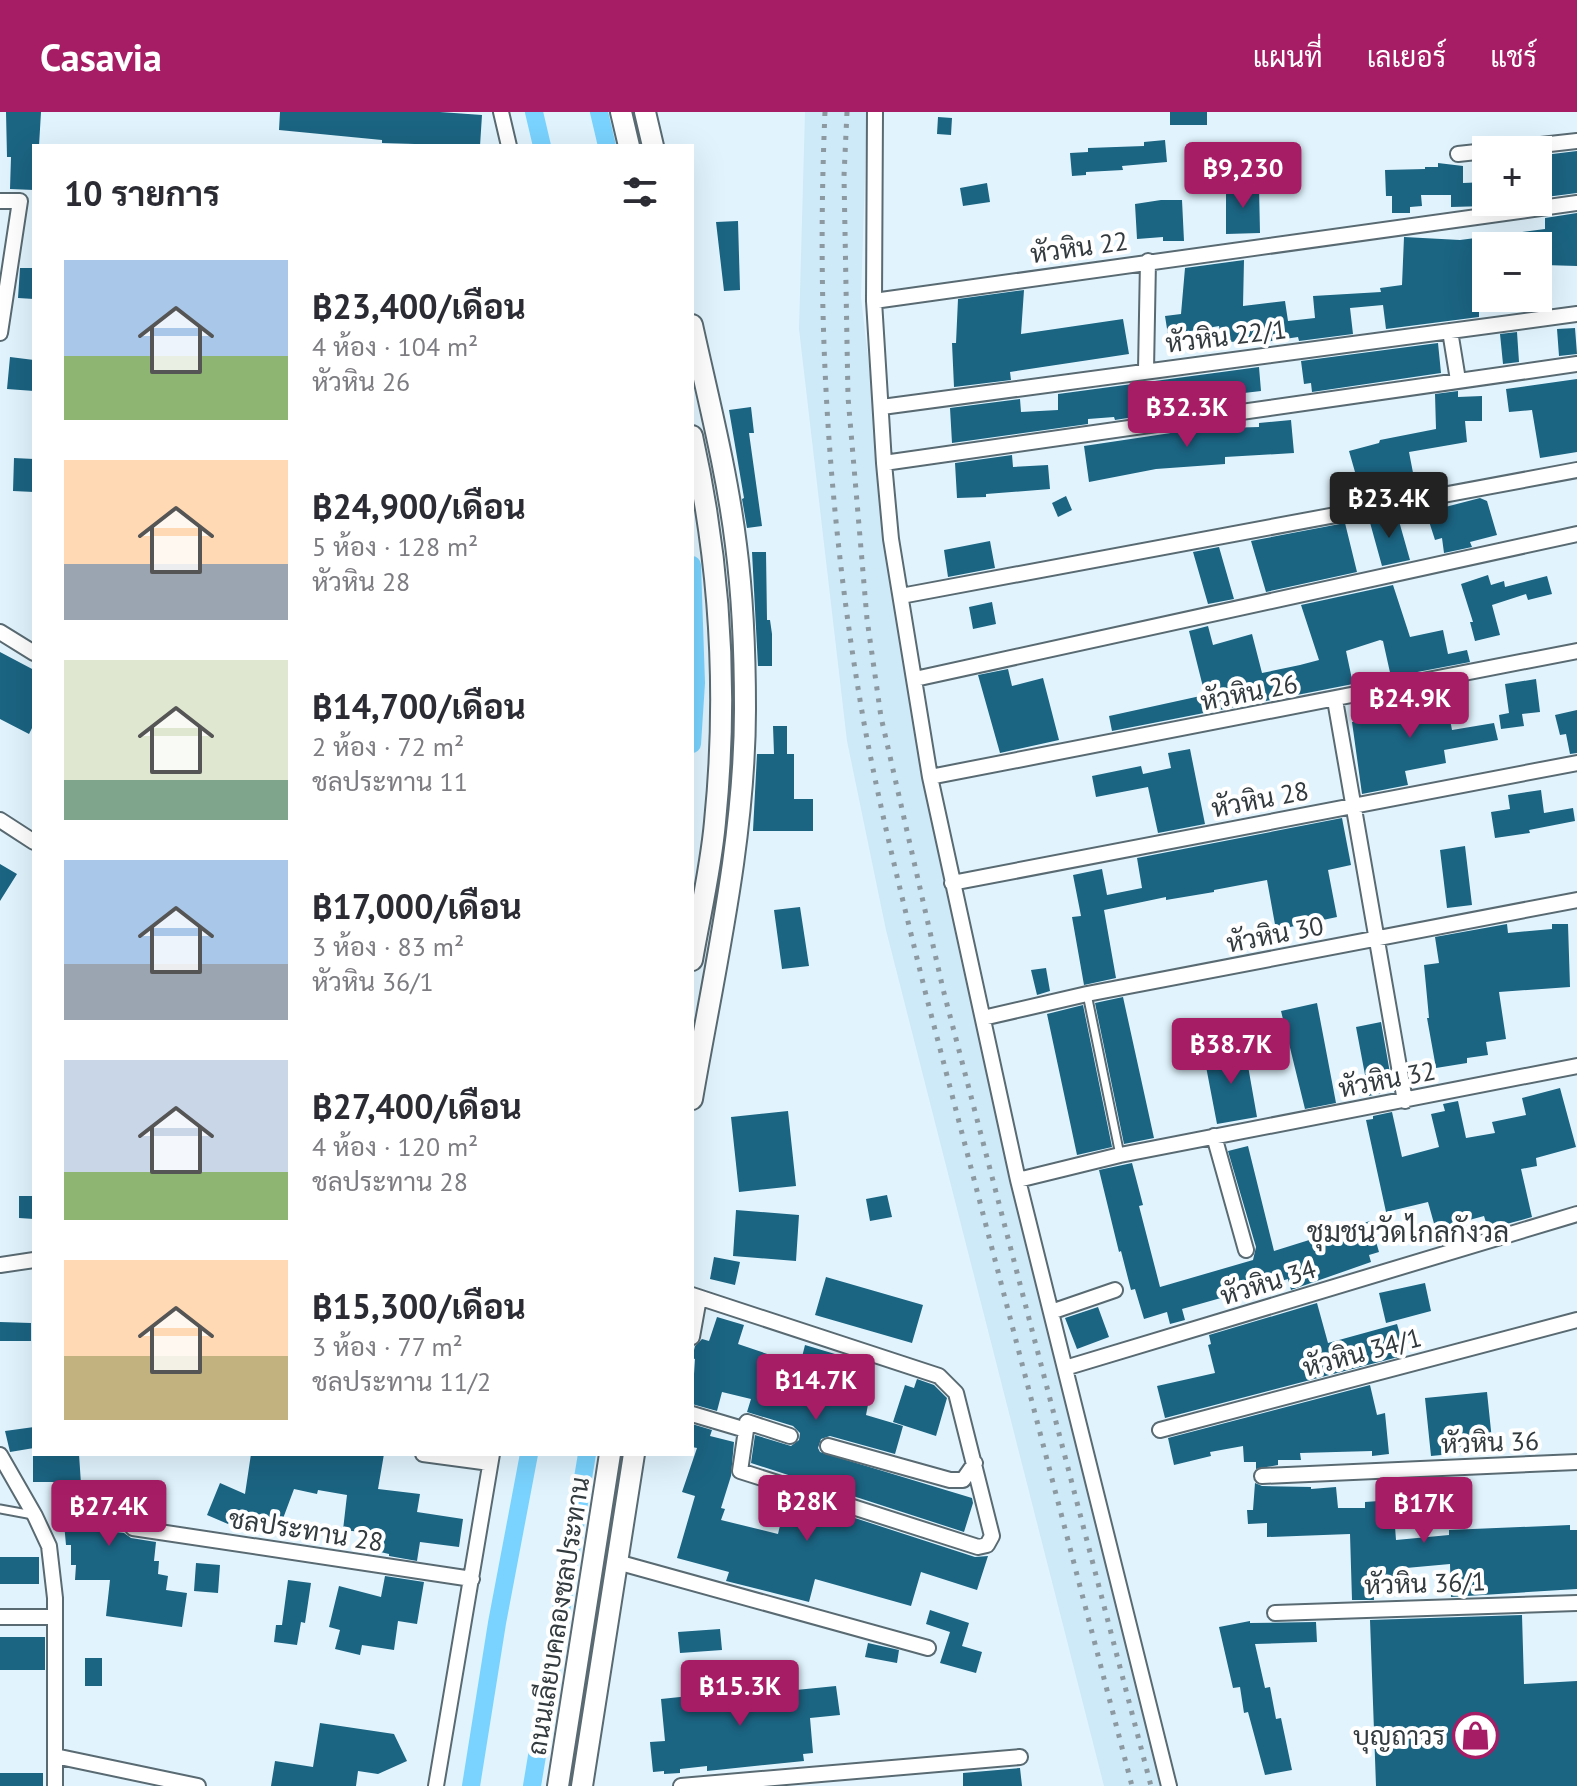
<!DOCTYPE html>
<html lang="th">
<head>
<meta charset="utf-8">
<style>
	body { margin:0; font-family:"PT Sans",Sarabun,sans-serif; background:#f2f2f3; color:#2b2b33; height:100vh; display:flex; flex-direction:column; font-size:30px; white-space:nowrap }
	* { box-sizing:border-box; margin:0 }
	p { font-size:26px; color:#7c7c81 }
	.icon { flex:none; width:44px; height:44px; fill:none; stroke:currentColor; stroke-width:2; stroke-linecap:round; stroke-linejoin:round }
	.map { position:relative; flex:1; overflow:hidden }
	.drawer { position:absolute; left:32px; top:32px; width:662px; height:1312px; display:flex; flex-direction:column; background:#fff; border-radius:0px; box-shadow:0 8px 32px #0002 }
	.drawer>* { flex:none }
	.fabs { position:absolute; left:1472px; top:24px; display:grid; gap:16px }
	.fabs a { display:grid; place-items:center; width:80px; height:80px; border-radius:0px; background:#fff; box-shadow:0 8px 32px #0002; font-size:40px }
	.price { position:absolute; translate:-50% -68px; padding:0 18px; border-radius:8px; background:#a61d65; color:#fff; font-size:26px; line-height:52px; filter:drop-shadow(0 2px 4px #0008) }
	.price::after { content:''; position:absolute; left:50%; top:48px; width:24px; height:18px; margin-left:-12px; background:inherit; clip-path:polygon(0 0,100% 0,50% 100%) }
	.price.selected { background:#222; color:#fff }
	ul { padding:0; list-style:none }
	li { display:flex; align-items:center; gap:24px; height:200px; padding:0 32px }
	li span { display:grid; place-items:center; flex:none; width:224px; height:160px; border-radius:0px; color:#555 }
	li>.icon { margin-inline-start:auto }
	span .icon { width:96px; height:96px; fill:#fffc; stroke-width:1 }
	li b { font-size:34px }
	h2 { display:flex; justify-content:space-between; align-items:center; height:96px; padding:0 32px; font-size:34px }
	header { display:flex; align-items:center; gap:48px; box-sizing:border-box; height:112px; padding:0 40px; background:#a61d65; color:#fff }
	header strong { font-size:38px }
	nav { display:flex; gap:44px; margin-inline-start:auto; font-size:28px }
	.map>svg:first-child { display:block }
	.built { fill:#cee9f7 }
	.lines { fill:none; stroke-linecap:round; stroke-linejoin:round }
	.canal { stroke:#79d3fe; stroke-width:18 }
	.building { fill:#1b6482 }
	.lane-casing { stroke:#596a72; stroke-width:11 }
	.street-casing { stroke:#596a72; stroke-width:18 }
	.secondary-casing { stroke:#596a72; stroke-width:24 }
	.lane { stroke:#fff; stroke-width:7 }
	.street { stroke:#fff; stroke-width:14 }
	.secondary { stroke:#fff; stroke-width:20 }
	.rail { stroke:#8c99a0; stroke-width:5; stroke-dasharray:4 8; stroke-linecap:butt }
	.labels { text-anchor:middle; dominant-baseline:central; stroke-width:8; stroke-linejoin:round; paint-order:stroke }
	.street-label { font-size:26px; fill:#333b3f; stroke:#fff }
	.poi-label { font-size:26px; fill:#333b3f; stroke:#fff; text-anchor:end }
	.neighbourhood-label { font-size:28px; fill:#333b3f; stroke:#fff }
</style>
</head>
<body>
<header>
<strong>Casavia</strong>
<nav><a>แผนที่</a><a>เลเยอร์</a><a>แชร์</a></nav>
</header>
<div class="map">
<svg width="1577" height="1674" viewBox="0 0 1577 1674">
	<rect width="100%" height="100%" fill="#e1f4fe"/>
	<path class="built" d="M805,0H867L861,185L872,281L884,434L919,641L961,850L1164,1674H1104L886,818L847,629L799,217Z"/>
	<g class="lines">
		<path class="canal" d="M534,0L542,34
			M599,0L607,34
			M692,453L696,571L692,632
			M471,1674L497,1511L529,1342
			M532,1674L587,1342"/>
	</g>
	<path class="building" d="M6,0H41L39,34H34V78L10,77L11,45H7Z
		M280,0H440L482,3L480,34L382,31V28L279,18Z
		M1170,0H1207V13H1170Z
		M938,5L952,6L951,23L937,22Z
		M1165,28L1167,50L1122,54L1123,58L1086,60V63L1072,64L1070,41L1088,40V36L1144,34V30Z
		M1577,39V81L1546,85L1544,43Z
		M1438,51L1463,54V71L1486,70V94L1451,95V83H1421L1422,94L1410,95V101H1392V84H1386L1385,58L1425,57V55H1438Z
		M987,71L990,90L963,94L960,76Z
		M1226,75H1259L1260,121L1226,122Z
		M1161,88H1182L1184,129H1163V125L1137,127L1135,92Z
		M1577,101V154L1544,153V148H1538V134H1486L1484,155L1488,194L1479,195V205L1386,217L1383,193L1350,196L1353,222L1299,229L1298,225L1258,231L1257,227L1222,231L1219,214L1168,223L1165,204L1181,202L1185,156L1244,148L1243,194L1285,189L1288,209L1315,206L1313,184L1381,180L1380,176L1402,173L1404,125L1460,128L1545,117V106Z
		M738,109L740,178L724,179L716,110Z
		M20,156H34V187L18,186Z
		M1024,178L1021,222L1123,207L1129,242L1010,260L1011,268L954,275L952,231H956L958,187Z
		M1575,216L1577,242L1559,244L1557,217Z
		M1517,220L1519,250L1503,252L1500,222Z
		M1438,231L1441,261L1312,280L1311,271L1304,272L1301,249Z
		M10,245L34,248V279L7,277Z
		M1259,255L1261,279L1133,294L1134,305L1115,308L1114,305L1088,307V312L952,331L950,296L1020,287L1021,300L1058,298V282Z
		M1577,267V340L1540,346L1532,298L1509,300L1506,277Z
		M1458,279V285L1482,284V309H1465L1467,330L1409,340L1415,371L1390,377L1391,382L1363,388L1349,339L1379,331L1380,328L1436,317L1435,282Z
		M751,295L754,321H749L762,414L747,416L742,387L744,386L729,298Z
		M1291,308L1294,341L1225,345V352L1156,357L1089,370L1084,334L1224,313V316L1259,315V311Z
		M1012,343L1013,355L1048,353L1050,377L986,382V385L957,386L955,351Z
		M14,346L34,347V380L13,379Z
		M1066,384L1072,398L1058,405L1052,391Z
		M1480,386L1487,389L1497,423L1470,430L1472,435L1444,441L1442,426L1435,428L1426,400Z
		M1397,402L1410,448L1382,454L1369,407Z
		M1345,411L1357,460L1266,480L1251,429Z
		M990,429L995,456L948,465L944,438Z
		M1219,435L1234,487L1208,492L1193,440Z
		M752,440H766L767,508H770L772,522V554H758Z
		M1488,463L1491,473L1504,469L1505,475L1547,464L1552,482L1528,488L1526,482L1492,493L1500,523L1475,529L1470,510H1473L1461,472Z
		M1393,473L1410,525L1443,518L1448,542L1467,538L1470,550L1391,565L1383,529L1380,528L1346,539L1353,572L1112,619L1109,604L1205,583L1189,519L1208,514L1213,533L1252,522L1262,561L1300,553L1319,548L1301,493Z
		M992,490L996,512L973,517L969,495Z
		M0,540L34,558V612L29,622L0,607Z
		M1008,557L1012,574L1043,566L1059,628L1000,641L978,563Z
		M1536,567L1540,600L1522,602L1524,614L1501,617L1499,603L1509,601L1505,572Z
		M1444,575L1452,618L1494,611L1498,628L1444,638L1446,651L1405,659L1408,673L1362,682L1352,610L1396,602L1393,585Z
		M1577,598V641L1570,642L1566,622L1560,623L1555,603Z
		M773,614H787V642H794V687H813V719H753L757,642H774Z
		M1190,637L1205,712L1158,721L1148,675L1096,685L1092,664L1141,654L1143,662L1171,656L1168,641Z
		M1541,678L1544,701L1573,696L1575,709L1529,718L1530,721L1495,726L1491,700L1510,697L1508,683Z
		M1342,706L1351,753L1328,758L1337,805L1276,818L1267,768L1214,778V780L1166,788V785L1104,798L1116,866L1084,873L1072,805L1081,804L1073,763L1102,757L1107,783L1142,776L1137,746Z
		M1465,734L1472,793L1447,796L1440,738Z
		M0,752L17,762L0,789Z
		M800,795L809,854L782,857L774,798Z
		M1507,812L1508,821L1552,817V812H1568L1570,875L1499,880L1506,927L1486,930L1488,943L1467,946V951L1436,956L1427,906H1429L1424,853L1439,851L1435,825Z
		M1046,856L1050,879L1037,883L1031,858Z
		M1123,885L1154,1026L1124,1032L1095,891Z
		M1317,891L1336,991L1305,997L1281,899Z
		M1083,893L1112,1035L1077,1043L1047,902Z
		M1381,910L1393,978L1369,984L1356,915Z
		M1245,937L1257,1005L1217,1012L1204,944Z
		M1560,976L1576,1035L1536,1046L1537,1054L1521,1057L1532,1105L1488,1117L1484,1104L1451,1113L1455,1128L1440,1133L1428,1090L1386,1100L1366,1008L1373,1007V1004L1392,1000L1402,1045L1439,1035L1431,1002L1445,999L1443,992L1458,989L1466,1026L1495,1021L1492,1010L1526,1003L1522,986Z
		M788,999L796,1074L739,1080L731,1005Z
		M1248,1034L1274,1139L1370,1109L1379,1140L1369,1143L1371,1150L1291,1178L1288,1167L1182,1197L1185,1208L1170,1212L1167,1200L1144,1207L1135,1177L1131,1178L1121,1139L1119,1140L1099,1058L1132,1051L1143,1093L1139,1094L1160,1175L1253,1148L1256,1135L1228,1039Z
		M887,1083L892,1105L870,1109L866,1087Z
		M19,1084H34V1107L19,1106Z
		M736,1098L799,1103L796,1149L733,1144Z
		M714,1145L740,1150L735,1173L710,1167Z
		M826,1165L923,1193L912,1231L815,1203Z
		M1425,1171L1431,1199L1386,1211L1379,1181Z
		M1317,1191L1328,1231L1397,1212L1406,1243L1165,1306L1157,1274L1215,1261L1208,1233L1211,1232L1209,1223Z
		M1098,1195L1109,1225L1077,1237L1065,1206Z
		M717,1205L744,1213L738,1232L800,1253L805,1233L855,1248L850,1263L873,1267L866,1303L903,1314L895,1342L830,1324L821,1327L818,1336L820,1340L972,1386L973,1391L964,1420L751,1351L755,1323L791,1334L799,1328L800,1321L793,1314L747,1300L751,1287L722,1280L717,1299L692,1292L695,1247L692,1246L695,1234L702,1227L709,1229Z
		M0,1210L31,1211V1229H0Z
		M917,1267L934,1273L947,1286L936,1324L893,1310L905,1273L914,1276Z
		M1370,1273L1377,1303L1385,1301L1389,1342L1372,1344V1339L1300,1341L1301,1348H1278V1353L1256,1357V1350H1244L1243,1334L1210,1340L1211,1344L1174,1353L1168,1326Z
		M1487,1280L1493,1338L1431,1344L1425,1286Z
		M692,1312L712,1318L710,1324L734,1330L731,1364L721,1396L725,1397L721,1408L778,1422L787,1384L975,1445L988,1444L977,1478L921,1460L911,1494L815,1467L809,1490L726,1469L729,1460L677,1446L695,1384L682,1380L697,1336L692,1335Z
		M34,1315V1336L10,1340L5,1319Z
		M33,1342H79L81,1372H108L107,1419L124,1421L131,1426L156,1430L154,1449H159L158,1462L168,1464L166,1478L187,1481L182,1515L106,1504L110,1468H75L76,1453H71V1433H66L64,1411H60L61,1370H33Z
		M251,1342H384L378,1377L420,1382L417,1400L463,1407L459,1435L420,1430L417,1449L389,1444V1442L376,1439L380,1422L343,1418L347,1383L318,1378L317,1382L294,1377L278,1420L232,1403L228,1412L207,1403L220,1371L245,1382Z
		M1255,1371L1262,1374L1311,1375V1377L1336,1375L1338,1396H1365V1390L1393,1388L1396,1428L1449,1423V1418L1570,1413V1418H1577V1477L1451,1485L1450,1452L1395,1457V1468H1373L1374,1488H1352L1350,1422L1267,1425V1411L1248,1412L1247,1398H1253Z
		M0,1445H39V1472H0Z
		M196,1451L220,1453L218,1481L194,1479Z
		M385,1464L424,1470L417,1512L398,1509L394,1538L362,1533L360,1543L335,1537L340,1518L329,1515L339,1474L381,1485Z
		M288,1468L311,1471L305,1511L301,1510L297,1533L274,1530L276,1513H282Z
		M930,1498L969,1511L962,1534L982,1540L976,1561L940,1551L950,1520L926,1512Z
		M1522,1503L1524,1572L1577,1569V1674H1376L1370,1508Z
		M1250,1509V1511L1316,1510L1317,1530L1255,1532L1265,1576L1270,1575L1276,1607L1281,1606L1292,1658L1265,1663L1248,1600L1244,1601L1240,1575L1233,1576L1219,1515Z
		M720,1517L722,1538L680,1541L678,1520Z
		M0,1525H45V1558H0Z
		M868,1531L899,1538L897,1551L865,1545Z
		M85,1546H102V1574H85Z
		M796,1573V1578L836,1574L840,1603L810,1606L813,1641L803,1642L804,1649L707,1659V1654L680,1657V1661L664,1662V1659L653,1660L650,1630L665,1629L661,1587Z
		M320,1611L394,1622L407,1649L378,1662L358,1659L356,1674H271L275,1649L313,1655Z
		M1020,1656L1022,1674H963V1661Z
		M0,1661H43V1674H0Z"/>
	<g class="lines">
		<defs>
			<path id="lane" d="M1087,882L1120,1043
				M0,1397L33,1403"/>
			<path id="street" d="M501,0L509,34
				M875,0L874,189L884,351L891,427L930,665L1018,1068L1169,1674
				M1496,38L1577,29
				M1458,42L1486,39
				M0,89H20L0,221
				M874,189L1577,91
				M1450,219L1458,268
				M1146,258L1148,149
				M882,295L1577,202
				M884,351L1577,252
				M901,484L1577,358
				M0,520L34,541
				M915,567L1577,422
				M1335,588L1405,989
				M930,665L1577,539
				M0,708L34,730
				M952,771L1577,651
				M983,906L1087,882L1577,788
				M1214,1024L1246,1138
				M1018,1068L1120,1043L1577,954
				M0,1153L34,1148
				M692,1183L939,1264L956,1281L992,1424L987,1433L978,1435L740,1359L746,1318L692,1302
				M1051,1200L1115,1178
				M692,1225L699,1186
				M1065,1256L1577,1102
				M746,1318L747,1310L790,1324
				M1160,1318L1577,1208
				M828,1334L950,1368H963L975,1351
				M423,1342L490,1351
				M0,1343L35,1404L49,1434L55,1486V1674
				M1262,1364L1577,1350
				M133,1416L472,1467
				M617,1450L928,1536
				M1275,1501L1577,1491
				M0,1505H55
				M55,1644L198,1674
				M436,1674L492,1342
				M681,1674L1020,1645"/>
			<path id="secondary" d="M621,0L629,34
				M645,0L653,34
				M692,213C708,286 727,359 736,433C743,487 745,543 745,597C745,728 714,859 692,987
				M692,324C720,450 728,581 715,710C711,756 700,802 692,848
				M558,1674L610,1342
				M582,1674L634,1342"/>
		</defs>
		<use href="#lane" class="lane-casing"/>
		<use href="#street" class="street-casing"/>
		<use href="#secondary" class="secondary-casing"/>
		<use href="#lane" class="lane"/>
		<use href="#street" class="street"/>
		<use href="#secondary" class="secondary"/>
		<path class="rail" d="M825,0C816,204 828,409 864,611C881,703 904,793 926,883L1132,1674
			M847,0L844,64L848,285L867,507L881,605L943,877L1151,1674"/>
	</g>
	<defs>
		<symbol id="shop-ring" viewBox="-11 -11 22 22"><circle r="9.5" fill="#fff" stroke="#a61d65" stroke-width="1.5"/><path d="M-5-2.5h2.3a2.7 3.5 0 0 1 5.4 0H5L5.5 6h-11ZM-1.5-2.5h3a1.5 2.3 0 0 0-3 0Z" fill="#a61d65"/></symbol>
	</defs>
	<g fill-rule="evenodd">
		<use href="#shop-ring" x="1450" y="1598" width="51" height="51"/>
	</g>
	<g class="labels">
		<g class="street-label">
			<text transform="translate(1079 135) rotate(-8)">หัวหิน 22</text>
			<text transform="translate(1226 224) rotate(-7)">หัวหิน 22/1</text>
			<text transform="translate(1249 580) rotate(-11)">หัวหิน 26</text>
			<text transform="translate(1260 687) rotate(-11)">หัวหิน 28</text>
			<text transform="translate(1275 822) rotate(-11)">หัวหิน 30</text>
			<text transform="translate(1387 967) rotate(-11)">หัวหิน 32</text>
			<text transform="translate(1268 1170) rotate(-17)">หัวหิน 34</text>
			<text transform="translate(1362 1240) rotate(-15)">หัวหิน 34/1</text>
			<text transform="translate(1490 1330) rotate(-2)">หัวหิน 36</text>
			<text transform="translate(306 1418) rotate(9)">ชลประทาน 28</text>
			<text transform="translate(1425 1471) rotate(-2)">หัวหิน 36/1</text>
			<text transform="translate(558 1504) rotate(-81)">ถนนเลียบคลองชลประทาน</text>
		</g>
		<g class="poi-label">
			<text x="1445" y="1623">บุญถาวร</text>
		</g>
		<g class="neighbourhood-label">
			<text x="1408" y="1119">ชุมชนวัดไกลกังวล</text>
		</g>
	</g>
</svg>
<div class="fabs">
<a>+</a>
<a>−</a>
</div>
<b class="price" style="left:1243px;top:98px">฿9,230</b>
<b class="price" style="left:1187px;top:337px">฿32.3K</b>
<b class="price selected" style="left:1389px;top:428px">฿23.4K</b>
<b class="price" style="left:1410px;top:628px">฿24.9K</b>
<b class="price" style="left:1231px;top:974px">฿38.7K</b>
<b class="price" style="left:816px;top:1310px">฿14.7K</b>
<b class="price" style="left:807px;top:1431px">฿28K</b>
<b class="price" style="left:1424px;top:1433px">฿17K</b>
<b class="price" style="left:109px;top:1436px">฿27.4K</b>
<b class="price" style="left:740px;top:1616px">฿15.3K</b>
<section class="drawer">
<h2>10 รายการ<svg class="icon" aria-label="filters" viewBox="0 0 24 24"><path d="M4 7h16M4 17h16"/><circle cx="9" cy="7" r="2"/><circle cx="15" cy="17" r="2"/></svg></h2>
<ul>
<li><span style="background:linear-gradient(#a9c7e8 60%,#8fb573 0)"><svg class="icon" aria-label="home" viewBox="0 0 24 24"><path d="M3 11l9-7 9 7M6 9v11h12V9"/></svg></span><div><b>฿23,400/เดือน</b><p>4 ห้อง · 104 m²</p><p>หัวหิน 26</p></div></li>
<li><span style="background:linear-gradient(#ffd9b3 65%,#9aa5b1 0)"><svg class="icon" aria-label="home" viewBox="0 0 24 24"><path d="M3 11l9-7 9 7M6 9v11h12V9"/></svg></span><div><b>฿24,900/เดือน</b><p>5 ห้อง · 128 m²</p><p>หัวหิน 28</p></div></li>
<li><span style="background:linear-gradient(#dfe7d0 75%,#7fa58c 0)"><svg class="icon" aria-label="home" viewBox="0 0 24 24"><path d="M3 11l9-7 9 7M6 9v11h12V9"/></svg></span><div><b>฿14,700/เดือน</b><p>2 ห้อง · 72 m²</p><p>ชลประทาน 11</p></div></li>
<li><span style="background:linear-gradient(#a9c7e8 65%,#9aa5b1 0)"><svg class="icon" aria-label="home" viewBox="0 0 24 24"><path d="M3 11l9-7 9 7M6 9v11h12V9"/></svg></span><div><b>฿17,000/เดือน</b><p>3 ห้อง · 83 m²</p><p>หัวหิน 36/1</p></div></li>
<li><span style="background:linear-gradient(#c9d6e8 70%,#8fb573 0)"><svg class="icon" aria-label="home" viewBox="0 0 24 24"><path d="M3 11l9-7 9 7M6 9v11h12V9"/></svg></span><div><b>฿27,400/เดือน</b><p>4 ห้อง · 120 m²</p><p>ชลประทาน 28</p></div></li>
<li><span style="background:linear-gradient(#ffd9b3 60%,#c2b280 0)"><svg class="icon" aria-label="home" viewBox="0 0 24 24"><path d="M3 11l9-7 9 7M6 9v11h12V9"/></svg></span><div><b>฿15,300/เดือน</b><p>3 ห้อง · 77 m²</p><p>ชลประทาน 11/2</p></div></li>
</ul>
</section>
</div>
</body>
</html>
